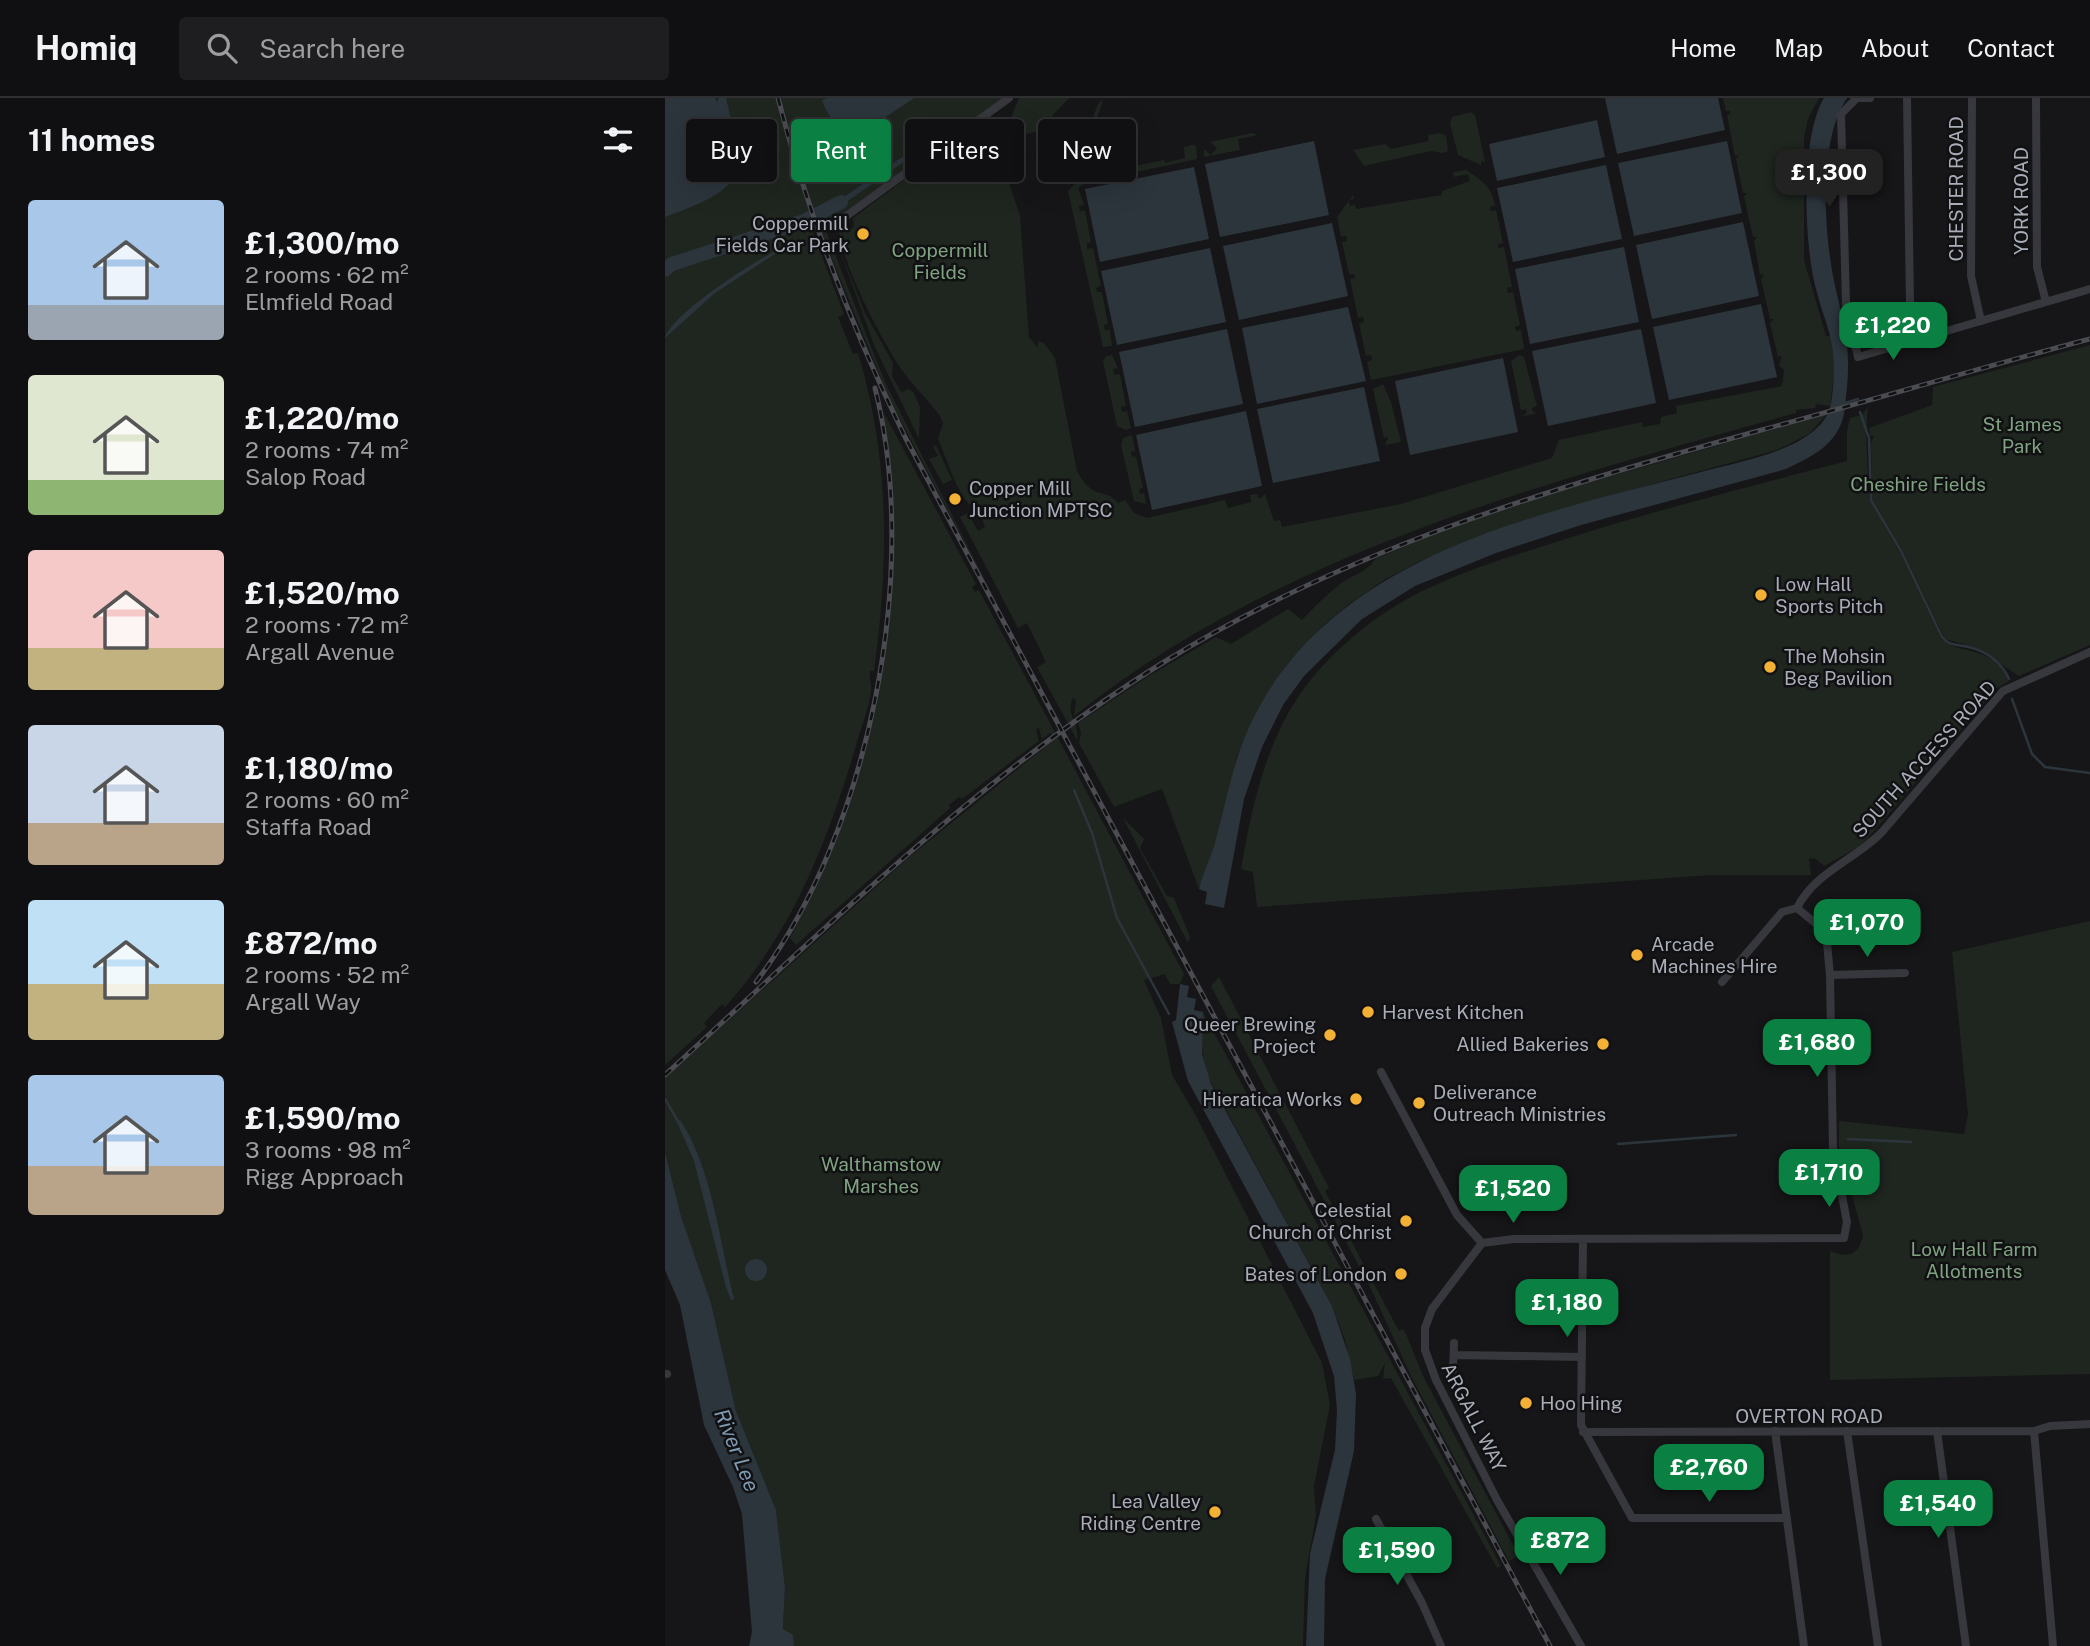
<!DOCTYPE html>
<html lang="en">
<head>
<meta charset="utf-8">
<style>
	body { margin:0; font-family:"Public Sans",sans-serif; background:#1e1e20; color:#f1f3f6; height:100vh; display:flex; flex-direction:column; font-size:26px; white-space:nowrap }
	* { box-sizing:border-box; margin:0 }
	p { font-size:23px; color:#9c9d9f }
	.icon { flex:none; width:38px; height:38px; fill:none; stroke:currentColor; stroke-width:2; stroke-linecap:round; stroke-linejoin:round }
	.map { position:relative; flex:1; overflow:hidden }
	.drawer { display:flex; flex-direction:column; background:#101012; width:665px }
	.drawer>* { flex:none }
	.hud { position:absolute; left:21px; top:21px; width:665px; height:63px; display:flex; gap:14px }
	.price { position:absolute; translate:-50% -60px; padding:0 16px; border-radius:14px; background:#0b8043; color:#fff; font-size:23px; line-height:46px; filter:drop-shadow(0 2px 4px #0008) }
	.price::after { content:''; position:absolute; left:50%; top:42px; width:21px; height:16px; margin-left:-10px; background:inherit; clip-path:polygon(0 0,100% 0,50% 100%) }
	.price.on { background:#222; color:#fff }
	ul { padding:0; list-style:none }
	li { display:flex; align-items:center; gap:21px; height:175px; padding:0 28px }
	li span { display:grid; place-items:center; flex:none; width:196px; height:140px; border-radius:7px; color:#555 }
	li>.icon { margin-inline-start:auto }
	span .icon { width:84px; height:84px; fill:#fffc; stroke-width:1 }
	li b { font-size:30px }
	h2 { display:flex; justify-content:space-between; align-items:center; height:84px; padding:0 28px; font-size:30px }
	.chip { padding:0 24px; border-radius:7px; background:#101012; box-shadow:0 7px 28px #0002,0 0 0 2px #303032; font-size:24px; line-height:63px }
	.chip.on { background:#0b8043; color:#fff }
	header { display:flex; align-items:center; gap:42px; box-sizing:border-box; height:98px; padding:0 35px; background:#101012; border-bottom:2px solid #303032 }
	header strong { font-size:33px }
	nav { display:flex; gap:38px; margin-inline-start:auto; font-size:24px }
	.search { width:490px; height:63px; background:#1e1e20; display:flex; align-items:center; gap:18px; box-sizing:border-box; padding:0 24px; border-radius:7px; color:#9c9d9f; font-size:26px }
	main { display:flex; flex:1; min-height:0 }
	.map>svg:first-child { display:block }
	.green { fill:#1e261f }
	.water { fill:#2c353c }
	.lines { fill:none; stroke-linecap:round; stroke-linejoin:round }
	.stream { stroke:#2c353c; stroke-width:2.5 }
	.river { stroke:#2c353c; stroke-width:14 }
	.street { stroke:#37383d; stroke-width:8 }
	.rail-casing { stroke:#4a4c52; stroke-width:5 }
	.rail { stroke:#111113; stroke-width:2.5; stroke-dasharray:8; stroke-linecap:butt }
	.poi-dot { fill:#f2b134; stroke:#111113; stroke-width:2.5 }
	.labels { text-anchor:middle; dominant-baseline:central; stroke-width:5; stroke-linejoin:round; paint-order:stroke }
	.street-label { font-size:19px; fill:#a8adb8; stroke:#111113 }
	.poi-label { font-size:19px; fill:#a8adb8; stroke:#111113; text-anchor:end }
	.park-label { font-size:19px; fill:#7fa381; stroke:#111113 }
	.water-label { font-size:21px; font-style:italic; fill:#7f9bb3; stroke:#111113 }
</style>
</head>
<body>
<header>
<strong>Homiq</strong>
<div class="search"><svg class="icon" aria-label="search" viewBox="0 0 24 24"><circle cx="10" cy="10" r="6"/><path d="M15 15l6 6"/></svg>Search here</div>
<nav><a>Home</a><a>Map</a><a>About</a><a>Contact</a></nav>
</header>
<main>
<section class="drawer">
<h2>11 homes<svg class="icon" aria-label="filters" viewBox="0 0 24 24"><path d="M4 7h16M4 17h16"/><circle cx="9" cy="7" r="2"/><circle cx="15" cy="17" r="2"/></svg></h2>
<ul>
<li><span style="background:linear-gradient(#a9c7e8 75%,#9aa5b1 0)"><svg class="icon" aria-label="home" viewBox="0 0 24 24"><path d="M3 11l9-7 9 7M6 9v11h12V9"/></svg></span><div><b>£1,300/mo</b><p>2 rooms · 62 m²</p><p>Elmfield Road</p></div></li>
<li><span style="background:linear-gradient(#dfe7d0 75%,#8fb573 0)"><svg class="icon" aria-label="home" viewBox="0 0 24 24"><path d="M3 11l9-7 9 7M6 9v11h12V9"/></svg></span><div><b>£1,220/mo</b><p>2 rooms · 74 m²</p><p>Salop Road</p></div></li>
<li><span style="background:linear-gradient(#f6c9c9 70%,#c2b280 0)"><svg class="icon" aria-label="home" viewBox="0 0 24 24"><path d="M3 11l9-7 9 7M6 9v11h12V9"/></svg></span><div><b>£1,520/mo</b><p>2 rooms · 72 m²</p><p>Argall Avenue</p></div></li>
<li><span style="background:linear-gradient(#c9d6e8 70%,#b9a48a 0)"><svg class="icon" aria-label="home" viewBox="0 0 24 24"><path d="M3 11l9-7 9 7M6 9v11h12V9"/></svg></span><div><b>£1,180/mo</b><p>2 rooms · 60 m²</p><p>Staffa Road</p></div></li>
<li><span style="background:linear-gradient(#bfe0f5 60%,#c2b280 0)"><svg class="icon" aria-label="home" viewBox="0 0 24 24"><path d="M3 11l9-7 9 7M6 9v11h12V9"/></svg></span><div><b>£872/mo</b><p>2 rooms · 52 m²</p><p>Argall Way</p></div></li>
<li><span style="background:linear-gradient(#a9c7e8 65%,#b9a48a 0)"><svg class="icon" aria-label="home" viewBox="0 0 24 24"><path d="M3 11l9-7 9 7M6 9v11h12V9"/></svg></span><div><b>£1,590/mo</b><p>3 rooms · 98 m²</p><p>Rigg Approach</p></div></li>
</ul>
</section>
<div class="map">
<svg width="1425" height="1548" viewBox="0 0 1425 1548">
	<rect width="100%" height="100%" fill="#161618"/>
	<path class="green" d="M0,0H339L179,115L145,127L179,216L173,219L188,256L193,255C225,360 224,465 209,573H205C204,580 206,583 206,586C208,599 196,630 192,644C164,740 128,834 60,909L57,906L39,925L42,929L0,967Z
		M354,0H404L388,17L376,37L375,33L353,38L347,35V17Z
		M1058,0H1154L1143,21L1139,40V162L1161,238H1168L1171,260L1165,308L1150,306L1151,310L1131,312V315C880,385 617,453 409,618L411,602L408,600C400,616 415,626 412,642L372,569L381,564L362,525L353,530L295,419L303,415L313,433L320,429C317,418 312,414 305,407C290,391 282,361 273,341L278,325L275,318C262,300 245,285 234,268C214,236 176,165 174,130L181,133L189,129L188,120L287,46L332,48L355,118L364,239L372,249L374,243L379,245L390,260L412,373C428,404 441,389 453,405L460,402L469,415L482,420L560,402L563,410L586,404L585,397L592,396L594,401L600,396L609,423L615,422L617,429L736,406L887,360L894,342L977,324L978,329L995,326L996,319L1012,315L1011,308L1117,288L1119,272L1114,268L1117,258L1113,259L1105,225L1109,221H1105L1096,181L1099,176L1095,177L1089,143L1092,139H1088L1079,99L1082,95H1078L1071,61L1074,57L1070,58L1062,17L1065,16V13H1061Z
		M438,1L418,66L407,77L401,76L394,56L402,35H414L412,41L419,43L433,6Z
		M806,14L810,17L820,64L816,63V67L793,57L785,25L787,19Z
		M587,35L593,37L573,41L575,52L539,59V51L546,57L552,50L545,44Z
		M775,35L781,38L783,53L778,55L766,53L699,68L688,52L720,46L726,51L764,43L763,37Z
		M528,47L531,48L532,61L420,85L413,90L419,107L414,108L415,113L420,112L426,144L422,145V151L428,150L436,188L431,190L432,194H437L443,226L439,227L440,232H445L447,248L438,249L403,93L427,68L442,66L444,72H451L499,62L500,65L520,60L519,49Z
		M801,72C817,83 826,87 830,107L825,109L826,113L831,112L838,145L833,146V150L839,149L847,189L842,190L843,195L848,194L855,227L850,229L851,233L856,232L859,251L706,282L702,264L707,262L706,257L701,258L694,226L699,224L698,219L693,220L685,181L690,180L689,176H684L677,144L682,143L681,138L676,139L672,119L688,97L689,101L683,102L685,108L690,107L691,111L777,97V93L805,83L803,76L789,79L788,74Z
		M159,128L220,284L334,510L224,300L161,146L155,129Z
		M173,147L200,215L228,265L227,278L236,294L244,291L249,295L255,309L254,341L209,247Z
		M1425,247V547L1354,578L1309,549L1280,541L1236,450L1207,401L1206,344L1209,338H1205L1204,330L1267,307L1268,289Z
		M447,257L453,270L448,271L449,277L455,276L461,308L456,309L457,314L462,313L466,330L461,332L452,328L438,263L441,258Z
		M855,257L859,259L872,308L867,310L868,314L874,315L857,318L862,315L861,311L856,312L846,263Z
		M718,286L726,304L736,344L720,347L723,339L719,340L708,291Z
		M1203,309L1201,336L1204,400L1238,460L1276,540C1293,559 1326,544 1344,583L1332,590L1203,740L1192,750L1159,768L1151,761L1144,760L1146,777H1046L592,809L588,774L576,771C587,709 599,650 635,596C662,558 701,524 742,501C786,477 837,461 885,446C983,414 1083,389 1182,363V333L1185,320L1197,317Z
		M218,313L311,486L307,489L310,494L314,492L519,876L515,886H505L500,876L479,882L496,920L507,977L530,1016L657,1265L665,1307L649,1388L651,1418L640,1480L638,1548H129L118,1532L120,1489L111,1412L71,1313L46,1205L16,1118L0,1054V980L243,760L390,641L385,635L377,641L374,630L371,631L374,643L297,701L294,699L284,707L285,710L131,847L125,840C211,679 247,494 218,313Z
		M1162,316L1144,336L1112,352L955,395L755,463L719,482L684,506L660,526L623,565L593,611L572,658L551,744L534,791L497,691L449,709L414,645L416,635L413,625L482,579L551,539L566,546L623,511L637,522C648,510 660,498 674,487C685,478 703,474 710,461L781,431L874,399Z
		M467,337L470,353L466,354L467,359L471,358L478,390L474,391L475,396L479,395L481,406L469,403L456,347L458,340Z
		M271,347L287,382L278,386L264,361L273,358L268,348Z
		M458,720L479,741L475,750L502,798L509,800L525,839L523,845Z
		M1425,823V1276L1165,1282V1153C1183,1160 1194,1158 1198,1137L1174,1050V1023L1299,1036L1303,1016L1287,854Z
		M554,879L664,1090L660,1093L663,1099L734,1233L738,1231L741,1236L759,1280L854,1458L844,1463L746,1278L706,1191L546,888Z
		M538,914L836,1468L832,1470L726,1280L718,1281L720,1265L713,1278L689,1282L680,1242L667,1208L542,977L536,946Z"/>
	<path class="water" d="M0,0H50L52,4L54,0H61C80,81 82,89 0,119Z
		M163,0H249C221,19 175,55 157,2Z
		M940,0H1053L1060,32L952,56Z
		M1159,0H1182C1153,43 1159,133 1169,183C1179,229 1187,249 1181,298C1180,311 1179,323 1172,334C1160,353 1140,362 1121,371L916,427L831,455L750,488L697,521L639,578L618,607L597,649L579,701L559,810L540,806L542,794L534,791C538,774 547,758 551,741C564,694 568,658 592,613C676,455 877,415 1036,374C1072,364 1136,354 1159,322C1166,313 1167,300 1168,289C1172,242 1162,233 1151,191C1139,146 1135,39 1159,0Z
		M932,22L940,59L832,83L824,46Z
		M278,31L279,36L161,118L159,109L170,105Z
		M649,43L664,117L555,139L540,66Z
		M1062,43L1077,115L969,138L953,65Z
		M941,67L957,141L848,164L832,90Z
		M529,69L544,141L435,164L420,91Z
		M1078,124L1094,198L987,221L971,147Z
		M667,125L683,198L574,222L558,148Z
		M125,146L50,195L0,240C7,215 99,156 125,146Z
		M959,149L974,224L865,246L850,171Z
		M545,150L561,224L452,247L436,173Z
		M1096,206L1112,279L1004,302L988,229Z
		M683,209L701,283L592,306L577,230Z
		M562,231L578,306L470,329L454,254Z
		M976,231L991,305L883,328L867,253Z
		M838,260L853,334L745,357L730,283Z
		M699,289L715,363L608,385L592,311Z
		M581,313L597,388L487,412L471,337Z
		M515,886L524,888L522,899L531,901L529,912L538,914L537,956L546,986L667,1208L685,1261L691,1296L689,1353L660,1481L659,1548H641L645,1456L670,1352L672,1312L669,1278L648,1215L523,983L507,924L511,922Z
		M15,1022C47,1069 55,1146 69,1201L66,1202L61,1189L29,1063L12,1024Z
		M0,1054L16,1118L46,1205L71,1313L111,1412L120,1489L118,1531L128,1537L129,1548H84L87,1534L77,1416L68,1389L39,1327L15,1207L0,1172Z
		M80 1172a11 11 0 1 1 22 0a11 11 0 1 1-22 0Z"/>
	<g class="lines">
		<path class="stream" d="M1180,305L1193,301
			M1195,314L1204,340L1206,402L1236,453L1277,539C1285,549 1293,546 1304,549C1321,553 1337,565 1344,581
			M1347,601L1367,656L1380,669L1425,675
			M409,692L427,735L452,820L504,916
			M0,1001L14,1025
			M1183,1041L1246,1044
			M953,1046L1071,1037"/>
		<path class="river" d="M0,172L7,166L139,123L176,104"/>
		<path class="street" d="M1205,0H1192L1176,16L1181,206L1193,259L1425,191
			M1242,0L1245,207L1254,241
			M1307,0L1306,178L1316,223
			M1371,0L1372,169L1381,204
			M180,119L344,0
			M1132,810C1150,774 1190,762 1217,734L1338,593L1425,554
			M1165,877L1240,875
			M716,974L792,1117L817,1145
			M918,1142L916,1327L967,1420H1122
			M817,1145L849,1141L1179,1140L1182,1124L1168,1051L1165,877L1161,834L1132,810L1117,814L1057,884
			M817,1145L767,1211L760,1230V1252L771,1282L832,1402L916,1548
			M789,1257L917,1259
			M788,1272L789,1245
			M0,1276H2
			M1110,1333L1139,1548
			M1182,1333L1213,1548
			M1272,1333L1301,1548
			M1369,1333L1388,1548
			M918,1334L1369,1333L1385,1328L1425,1326
			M711,1421L757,1505L776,1548"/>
		<defs>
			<path id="rail" d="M113,0C143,117 187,230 240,339L885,1548
				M91,884C205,734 256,473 210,290
				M0,977C160,831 314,678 499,564C682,451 887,390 1093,333C1204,303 1314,270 1425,241"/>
		</defs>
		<use href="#rail" class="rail-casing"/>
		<use href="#rail" class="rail"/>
	</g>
	<g class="poi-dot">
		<circle cx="198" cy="136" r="7"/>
		<circle cx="290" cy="401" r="7"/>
		<circle cx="1096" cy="497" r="7"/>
		<circle cx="1105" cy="569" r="7"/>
		<circle cx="972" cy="857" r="7"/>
		<circle cx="703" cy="914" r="7"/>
		<circle cx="665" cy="937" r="7"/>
		<circle cx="938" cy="946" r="7"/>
		<circle cx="691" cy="1001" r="7"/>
		<circle cx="754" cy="1005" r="7"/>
		<circle cx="741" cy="1123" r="7"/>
		<circle cx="736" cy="1176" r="7"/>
		<circle cx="861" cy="1305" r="7"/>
		<circle cx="550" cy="1414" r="7"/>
	</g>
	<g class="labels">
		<g class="street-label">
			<text transform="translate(1291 91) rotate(-90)">CHESTER ROAD</text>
			<text transform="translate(1356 103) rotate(-90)">YORK ROAD</text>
			<text transform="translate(1259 661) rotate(-48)">SOUTH ACCESS ROAD</text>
			<text x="1144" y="1318">OVERTON ROAD</text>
			<text transform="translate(809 1319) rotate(63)">ARGALL WAY</text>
		</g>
		<g class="poi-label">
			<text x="184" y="125">Coppermill<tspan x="184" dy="22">Fields Car Park</tspan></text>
			<text x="304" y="390" text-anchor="start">Copper Mill<tspan x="304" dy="22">Junction MPTSC</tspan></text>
			<text x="1110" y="486" text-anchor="start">Low Hall<tspan x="1110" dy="22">Sports Pitch</tspan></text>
			<text x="1119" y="558" text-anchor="start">The Mohsin<tspan x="1119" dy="22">Beg Pavilion</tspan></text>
			<text x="986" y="846" text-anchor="start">Arcade<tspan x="986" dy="22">Machines Hire</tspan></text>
			<text x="717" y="914" text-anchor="start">Harvest Kitchen</text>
			<text x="651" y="926">Queer Brewing<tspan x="651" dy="22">Project</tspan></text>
			<text x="924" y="946">Allied Bakeries</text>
			<text x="768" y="994" text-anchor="start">Deliverance<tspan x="768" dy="22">Outreach Ministries</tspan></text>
			<text x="677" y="1001">Hieratica Works</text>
			<text x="727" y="1112">Celestial<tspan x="727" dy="22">Church of Christ</tspan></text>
			<text x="722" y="1176">Bates of London</text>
			<text x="875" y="1305" text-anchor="start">Hoo Hing</text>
			<text x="536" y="1403">Lea Valley<tspan x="536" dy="22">Riding Centre</tspan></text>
		</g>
		<g class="park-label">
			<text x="275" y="152">Coppermill<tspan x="275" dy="22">Fields</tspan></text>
			<text x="1357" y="326">St James<tspan x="1357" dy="22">Park</tspan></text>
			<text x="1253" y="386">Cheshire Fields</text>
			<text x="216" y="1066">Walthamstow<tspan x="216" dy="22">Marshes</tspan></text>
			<text x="1309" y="1151">Low Hall Farm<tspan x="1309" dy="22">Allotments</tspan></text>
		</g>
		<g class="water-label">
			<text transform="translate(72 1352) rotate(68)">River Lee</text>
		</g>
	</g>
</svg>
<b class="price on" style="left:1164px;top:111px">£1,300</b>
<b class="price" style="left:1228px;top:264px">£1,220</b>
<b class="price" style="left:1202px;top:861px">£1,070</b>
<b class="price" style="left:1152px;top:981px">£1,680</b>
<b class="price" style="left:1164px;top:1111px">£1,710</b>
<b class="price" style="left:848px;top:1127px">£1,520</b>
<b class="price" style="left:902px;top:1241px">£1,180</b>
<b class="price" style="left:1044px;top:1406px">£2,760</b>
<b class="price" style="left:1273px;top:1442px">£1,540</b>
<b class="price" style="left:895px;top:1479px">£872</b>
<b class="price" style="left:732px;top:1489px">£1,590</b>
<div class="hud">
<a class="chip">Buy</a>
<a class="chip on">Rent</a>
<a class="chip">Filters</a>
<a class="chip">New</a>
</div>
</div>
</main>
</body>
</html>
